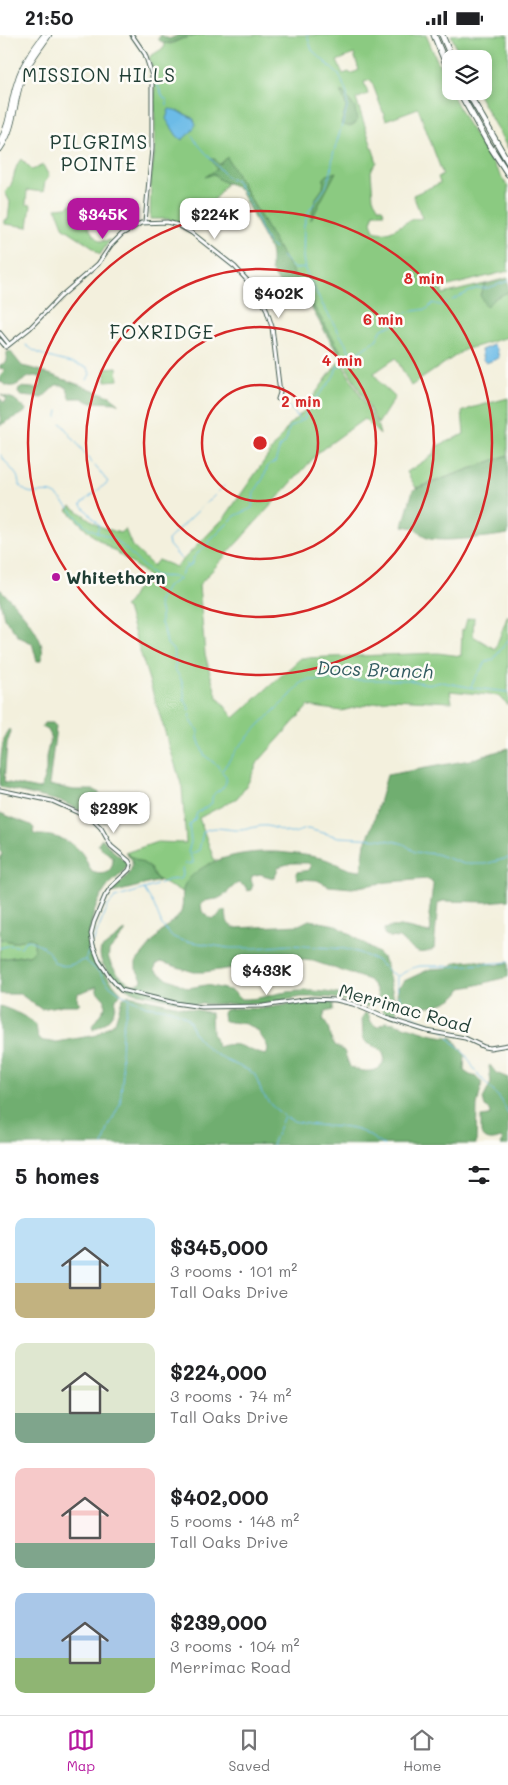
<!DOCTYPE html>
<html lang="en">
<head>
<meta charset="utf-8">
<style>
	body { margin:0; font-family:Mali,sans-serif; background:#f2f2f2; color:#202124; height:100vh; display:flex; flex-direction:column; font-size:19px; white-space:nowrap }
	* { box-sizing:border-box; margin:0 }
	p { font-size:16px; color:#757577 }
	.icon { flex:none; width:28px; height:28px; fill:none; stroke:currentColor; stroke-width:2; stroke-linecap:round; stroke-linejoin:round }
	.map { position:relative; height:1110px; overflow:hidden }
	.drawer { display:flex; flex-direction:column; background:#fff; flex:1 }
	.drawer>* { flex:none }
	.tools { position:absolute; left:442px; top:15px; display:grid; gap:10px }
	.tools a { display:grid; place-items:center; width:50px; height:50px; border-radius:10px; background:#fff; box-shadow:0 2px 8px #0003; font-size:25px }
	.price { position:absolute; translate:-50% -42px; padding:0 11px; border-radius:10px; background:#fff; color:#222; font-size:16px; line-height:32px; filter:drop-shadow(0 1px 2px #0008) }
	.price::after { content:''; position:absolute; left:50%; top:30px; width:15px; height:11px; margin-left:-8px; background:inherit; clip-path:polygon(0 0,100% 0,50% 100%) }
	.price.active { background:#b5179e; color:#fff }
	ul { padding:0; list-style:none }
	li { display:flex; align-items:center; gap:15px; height:125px; padding:0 15px }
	li span { display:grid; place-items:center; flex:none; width:140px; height:100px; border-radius:10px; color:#555 }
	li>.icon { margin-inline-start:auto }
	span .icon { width:60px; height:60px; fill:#fffc; stroke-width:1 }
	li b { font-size:21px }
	h2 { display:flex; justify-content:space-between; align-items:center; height:60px; padding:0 15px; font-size:21px }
	.status { display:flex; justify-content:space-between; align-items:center; height:35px; padding:0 25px; background:#fff; direction:ltr }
	.status svg { height:14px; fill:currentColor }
	.tab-bar { display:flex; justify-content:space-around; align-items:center; height:70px; border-top:1px solid #e0e0e0; background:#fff; font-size:14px; color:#757577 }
	.tab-bar a { display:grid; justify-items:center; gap:2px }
	.tab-bar .active { color:#b5179e }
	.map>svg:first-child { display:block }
	.green { fill:#8bca81; stroke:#55845a; fill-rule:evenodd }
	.forest { fill:#70ae6f; stroke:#487652 }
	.water { fill:#6cbbe7; stroke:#467c8e }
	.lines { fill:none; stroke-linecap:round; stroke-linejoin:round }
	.stream { stroke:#6cbbe7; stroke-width:1 }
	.minor-casing { stroke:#3f584d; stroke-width:5 }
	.major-casing { stroke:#3f584d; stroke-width:6 }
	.highway-casing { stroke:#3f584d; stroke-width:7 }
	.minor { stroke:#fff; stroke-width:3 }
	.major { stroke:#fff; stroke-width:4.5 }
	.highway { stroke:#fff; stroke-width:5 }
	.ring { fill:none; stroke:#d62828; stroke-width:2.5 }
	.poi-dot { fill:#b5179e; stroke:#fdfcf7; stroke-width:2 }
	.labels { text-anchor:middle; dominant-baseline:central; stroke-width:5; stroke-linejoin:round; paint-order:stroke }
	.poi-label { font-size:18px; font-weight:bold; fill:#1f3d34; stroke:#fdfcf7; text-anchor:start }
	.street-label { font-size:18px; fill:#1f3d34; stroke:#fdfcf7 }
	.neighbourhood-label { font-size:19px; letter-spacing:1px; fill:#1f3d34; stroke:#fdfcf7 }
	.water-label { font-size:19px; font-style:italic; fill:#325c61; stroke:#fdfcf7 }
	.centre { fill:#d62828; stroke:#fdfcf7; stroke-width:2.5 }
	.ring-label { font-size:15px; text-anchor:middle; font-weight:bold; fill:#d62828; stroke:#fdfcf7; stroke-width:5; stroke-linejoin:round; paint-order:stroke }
</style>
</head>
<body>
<div class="status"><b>21:50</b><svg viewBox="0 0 49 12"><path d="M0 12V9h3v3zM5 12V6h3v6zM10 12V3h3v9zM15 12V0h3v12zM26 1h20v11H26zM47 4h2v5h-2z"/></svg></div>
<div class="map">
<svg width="508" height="1110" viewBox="0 0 508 1110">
	<rect width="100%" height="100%" fill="#fdfcf7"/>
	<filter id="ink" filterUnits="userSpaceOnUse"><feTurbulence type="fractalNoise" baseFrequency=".02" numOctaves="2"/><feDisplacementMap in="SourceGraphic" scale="10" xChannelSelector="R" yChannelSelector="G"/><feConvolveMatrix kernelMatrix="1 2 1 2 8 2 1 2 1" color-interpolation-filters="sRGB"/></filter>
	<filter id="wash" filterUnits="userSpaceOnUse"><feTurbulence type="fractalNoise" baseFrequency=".0096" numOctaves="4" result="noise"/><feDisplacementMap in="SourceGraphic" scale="20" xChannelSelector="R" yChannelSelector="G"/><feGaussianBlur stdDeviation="1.12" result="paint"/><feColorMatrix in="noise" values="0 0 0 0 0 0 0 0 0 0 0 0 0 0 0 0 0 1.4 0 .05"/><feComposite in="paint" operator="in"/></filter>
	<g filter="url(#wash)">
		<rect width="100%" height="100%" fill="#f3f0dd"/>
		<path class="green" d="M199,0H426L448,51L465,85L508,152V236L441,253L443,259L485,249L480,259L495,263L508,257V302L464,315L411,351L396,323L374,338L380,348L395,362L378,389L341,322L340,315L274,206L235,136L193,194L169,184H150L151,142L155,114V96L154,39L149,22L165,12L163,8L171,9L184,3ZM354,19L359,35L351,39L349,37L343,39L337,26ZM371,45L386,85L418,73L443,140L438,142L440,148L413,160L422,183C417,185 416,182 411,185C397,191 390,201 374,196L371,187L374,178H384L382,173H379L373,163L371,136L377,127L356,64L368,59L364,47ZM168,76L181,77L193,83L192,96L189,98L177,101L169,88ZM335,137L312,183L319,160L323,153L324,146Z
			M451,0H508V114L476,56H484V24H461Z
			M21,124L32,135L43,130L49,141L45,147L43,157L27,155L26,169L31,170L28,192L5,189V185H8L10,167L5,157C16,149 12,134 21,124Z
			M78,164L96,170L87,178C87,191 90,198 100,206L110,205L100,220L90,210L64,193L56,173L67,172Z
			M340,325L378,392L380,400L364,384L320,416L199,550L205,619L210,638L217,661L234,683L301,623L438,618L461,621L462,594L464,595L467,584L474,582L473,601L495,614L508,580V670L499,661L450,656L452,667L391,664L341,676L308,671L258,727L248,748L237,763L199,783L215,827C202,834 187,842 183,857C169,850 155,848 150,832L125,818L157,807L186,808L182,752L127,574L124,572L128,569L135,556L149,543L141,535L93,501L67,475L71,471L99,491L120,498L125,494L132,511L153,531L158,525L176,532L225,482L290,389L306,374L307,370Z
			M117,332L118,345L106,346L105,333Z
			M508,363V420L416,453L407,437L433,420L437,411L464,399L462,377L471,373Z
			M30,903L34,905L35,912L32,919L0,924V904L13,907Z"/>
		<path class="forest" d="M161,0L169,4L179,0H199C194,2 191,2 186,3C175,4 168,14 158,4Z
			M340,57H343L355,73L357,86C353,92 347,92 341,89L346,73L345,67Z
			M227,122L274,206L340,315L341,322C330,310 308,260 297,257C293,256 289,258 285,256L271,236V221L270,215L240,155C232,147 220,149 214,139L205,142L217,134L211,124H215L219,130Z
			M336,137L311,185L315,164L323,153L324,143L327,140Z
			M508,243V257L495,263L486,272L480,260L485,249Z
			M10,316L22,331L35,334L110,361L119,368L89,367L82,363H70L67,353L62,350H56L42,363L22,361L18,358L19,353C28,350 46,360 40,342C22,336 18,362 0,346V342L4,336L3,333L0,334V330L7,327V317Z
			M1,360L14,364L26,374L25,377L22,379L0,390V387L2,386L0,383V363L4,368L7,364Z
			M508,420V499C492,502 446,507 430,504C423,502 419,499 415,493L403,491L413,455Z
			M0,554C13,567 53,607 40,626H37L32,608L19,602L4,583L0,565Z
			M44,688H53L56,692L49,750L74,755H95L99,758L105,788L63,767L0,752C0,737 0,704 9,694L11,697L7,709L4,747L38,754L41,753L46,736V722L51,701L48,695L42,692Z
			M508,713V865L487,867L443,866L438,868L434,914C416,923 412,913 399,903L389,902L384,899V894C398,888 416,896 430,898L431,893L429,880L433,851V848L428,844L388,847L352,853L329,851L317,845L297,844L296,841L297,837L309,835L311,831L308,828H291L278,832L276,840L273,843L260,839L252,841L251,845L253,850L251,855L248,856L245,851L238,848C231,852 226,861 217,864C211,865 207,864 201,869L202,876C209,885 216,887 221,876H226C227,885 226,890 236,893L299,890L309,885L336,890L378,918L382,922L386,929L398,980L396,982L387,980L383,976L375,952L369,945L313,926L292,924L257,933L241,932L204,937H194L161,927L156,930L155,935C161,942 179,948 188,953L206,950L225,954L233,956L241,964C258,965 271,959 287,957C313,954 338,957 363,966L368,969V972L334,963L319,962H302L265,969H193L134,957C121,952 95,930 101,914L125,896V898L109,916C109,918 108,922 109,924C112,934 129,954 141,947L142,944L136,934V927C147,915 157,900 169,889C173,886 177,884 180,879C185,870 180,858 185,849C204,820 256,814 287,818C299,819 313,821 325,824C337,828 347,836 361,836L365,808L371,796L387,740L470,725Z
			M0,778L31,790L34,793L33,797L35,800C53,799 76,806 85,823C87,827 89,833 92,837C104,841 113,838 113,823C109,818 100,814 98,809L101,804H103L111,814L128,828C125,838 114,844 108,851C93,870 88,895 89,917C101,929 108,945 121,957L119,961L116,963C114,983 110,985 93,995L92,991L105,972V965L97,956V951C90,953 86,957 78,958L77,965L80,968L78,970H62L41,974L20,959H0V924L29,920L34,916V905L30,903L13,907L0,904V825L2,819L0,816Z
			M125,818L150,832L153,840L159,846L112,858C119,846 134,840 132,825Z
			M474,925L497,930L508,927V942C492,945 478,951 462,953C455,966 437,972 423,971C415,971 410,969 402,970L399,968L397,960L398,952L404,946L430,934L448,933L456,927Z
			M129,960L211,978L212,999L218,1012C239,1004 248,1017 266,1020C272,1011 262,1005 258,996L246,989L224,986L223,978L225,975C238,971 252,975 265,973C288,970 309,965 333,967V975L325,977L323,984L328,992L330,1001L335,1010L344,1016L350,1032C360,1037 376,1039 382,1029C384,1026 385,1025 384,1021C382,1012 368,1011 363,1004L362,983L365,978H368L371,987L377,992L386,987L394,988L433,1000L453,1003L465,1020L464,1036L470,1040L477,1042L482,1048L477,1071L476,1109L0,1110V971C9,974 32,983 36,991C37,995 37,1000 39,1003L43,1006L57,1007L96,1000L115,987L122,964Z
			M490,1030L496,1038L508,1043V1110H501L503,1106L501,1103C493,1106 485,1107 481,1098V1082L489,1081L491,1078L490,1075L485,1072L483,1064L491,1048L489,1031Z"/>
		<path class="water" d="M169,74L175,75L193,83L196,89L192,96L182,105L177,101L166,84Z
			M493,310L497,314L499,323L486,328L483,325L481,315Z"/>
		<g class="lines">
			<path class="stream" d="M307,0L312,15L340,41L347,59V73L333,120L331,136L326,152L309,176L304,190L303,223L305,235L321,267L352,320L353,326
				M156,47L163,62L167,65V71
				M192,100L196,107L219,133L228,143L236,146L255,178L260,193L268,208L275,214
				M281,220L294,234L304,233
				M452,265L477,253H488L508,246
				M26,310C43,325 68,325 88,333L90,339L87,345
				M286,370L295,378L300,386
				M57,382L58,376
				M61,388L92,428
				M1,420C5,428 12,433 17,441C19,445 18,450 23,454C33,463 46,453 56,460C67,468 74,481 85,490C93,497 104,499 113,504C128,513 138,530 153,539C161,544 171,539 179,544
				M95,431L108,447L81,469L99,490L97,497
				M207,468L224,451
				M181,524L169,510L168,505L205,469
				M183,527L188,532
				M471,652L475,643L486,627L493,625L508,605
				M221,737L237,714L260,689L290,661L302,647L307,645H410L416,647L431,649L441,647L474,653L508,657
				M191,819L199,815L203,797C212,789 229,796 241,795C250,794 258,790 267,791C275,792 282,797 290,798C296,799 301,794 308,794L339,802L380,804L397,807L404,809L415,817L436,819L464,829H485L508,823
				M144,854L154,870L162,890L171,901L180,905L229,913H256L290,910L345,914L357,917L376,925L391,938L397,941
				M93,907L108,871L115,863L154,851L168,845L180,844L183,839L182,834L185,829L193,828V825L188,817L191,807L189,790L195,784L197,778L212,768C210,752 228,759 226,741L220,735L218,731L204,720L198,703V696L190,684L189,672L184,665C185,654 182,642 174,634L176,627L173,615L167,609L164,594L161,589V579L158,568L167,552L180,543L184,534L191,530L194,522L235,481L252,473L254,458L264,442L268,430L275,427L280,412L285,408L287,403L289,393L304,384C308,364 333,352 337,332L353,326L360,316L376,305L382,294L395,289L402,280L407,277L427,274L433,268C440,270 440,272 446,267
				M0,913L10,910L21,912L24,907L28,905C43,910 47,912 53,926C64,935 72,929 84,925
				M85,925L91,910
				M85,925L99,937L108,949L123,960L146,971L171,974L186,982L190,987L193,996L197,1002L207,1013L225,1025L248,1035L255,1040L262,1058L271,1070L284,1081L272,1110
				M397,941C395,959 405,979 422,986C431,990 440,990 446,998
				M398,941L412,933L420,931H456L508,927
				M448,1002L466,1020L476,1037L502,1066L508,1079
				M287,1083C304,1093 337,1089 357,1095C368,1098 374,1105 384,1110
				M103,1110L109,1091L120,1069L123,1037L121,1018L122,996L127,971L130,964"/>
		</g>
	</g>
	<g filter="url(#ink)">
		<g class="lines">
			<defs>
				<path id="minor" d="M132,0L145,19L152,41V114L145,187
					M0,298L9,309
					M0,305L6,312L30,293L60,262L98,229L111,210L122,199L141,188L167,187L178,190L192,198L235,232L256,255L266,273L272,292L280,358L278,364
					M0,755L52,766L92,784L101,793L111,811L129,826L131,830L129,835L111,852L105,861L94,887L91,899L93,910L99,926L109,941L121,955L175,968L202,972L263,971L310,964L336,965L353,969L386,983L427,996L465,1003L484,1012L490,1013L508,1010"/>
				<path id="major" d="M0,106C11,87 10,67 17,47C22,29 33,15 44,0
					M0,114C15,92 13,71 21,47C26,30 39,15 49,0"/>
				<path id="highway" d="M434,0L451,41
					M442,0L452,24
					M459,56L488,108L508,139
					M467,56L508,127"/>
			</defs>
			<use href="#minor" class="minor-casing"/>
			<use href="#major" class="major-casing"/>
			<use href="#highway" class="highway-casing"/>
			<use href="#minor" class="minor"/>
			<use href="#major" class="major"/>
			<use href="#highway" class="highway"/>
		</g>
	</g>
	<g class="ring">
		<circle cx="260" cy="408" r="58"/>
		<circle cx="260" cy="408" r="116"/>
		<circle cx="260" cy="408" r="174"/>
		<circle cx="260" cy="408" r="232"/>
	</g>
	<circle class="poi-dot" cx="56" cy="542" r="5"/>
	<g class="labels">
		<g class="poi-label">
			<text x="66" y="542">Whitethorn</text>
		</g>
		<g class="street-label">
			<text transform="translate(405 973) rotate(16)">Merrimac Road</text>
		</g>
		<g class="neighbourhood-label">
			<text x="99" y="39">MISSION HILLS</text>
			<text x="99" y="106">PILGRIMS<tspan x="99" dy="22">POINTE</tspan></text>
			<text x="162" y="296">FOXRIDGE</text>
		</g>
		<g class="water-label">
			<text transform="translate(375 634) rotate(2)">Docs Branch</text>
		</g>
	</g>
	<circle cx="260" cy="408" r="8" class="centre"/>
	<g class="ring-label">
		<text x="424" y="249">8 min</text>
		<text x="383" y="290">6 min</text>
		<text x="342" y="331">4 min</text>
		<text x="301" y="372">2 min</text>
	</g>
</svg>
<div class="tools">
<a><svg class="icon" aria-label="layers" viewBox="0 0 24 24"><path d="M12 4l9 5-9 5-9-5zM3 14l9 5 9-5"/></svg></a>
</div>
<b class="price active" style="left:103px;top:205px">$345K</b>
<b class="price" style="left:215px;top:205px">$224K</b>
<b class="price" style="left:279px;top:284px">$402K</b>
<b class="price" style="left:114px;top:799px">$239K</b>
<b class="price" style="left:267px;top:961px">$433K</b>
</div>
<section class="drawer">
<h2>5 homes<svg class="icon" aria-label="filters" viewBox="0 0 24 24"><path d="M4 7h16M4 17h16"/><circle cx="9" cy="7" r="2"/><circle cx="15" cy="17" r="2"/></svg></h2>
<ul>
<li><span style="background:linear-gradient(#bfe0f5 65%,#c2b280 0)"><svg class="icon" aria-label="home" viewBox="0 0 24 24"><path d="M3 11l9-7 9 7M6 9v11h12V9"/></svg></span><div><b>$345,000</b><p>3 rooms · 101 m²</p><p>Tall Oaks Drive</p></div></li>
<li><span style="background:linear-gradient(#dfe7d0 70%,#7fa58c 0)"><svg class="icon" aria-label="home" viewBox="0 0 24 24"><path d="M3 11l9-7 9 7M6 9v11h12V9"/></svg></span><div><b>$224,000</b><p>3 rooms · 74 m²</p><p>Tall Oaks Drive</p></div></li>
<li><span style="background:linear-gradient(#f6c9c9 75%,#7fa58c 0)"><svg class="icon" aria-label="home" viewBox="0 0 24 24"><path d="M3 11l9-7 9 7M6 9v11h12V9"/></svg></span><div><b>$402,000</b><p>5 rooms · 148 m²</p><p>Tall Oaks Drive</p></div></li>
<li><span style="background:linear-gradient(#a9c7e8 65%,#8fb573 0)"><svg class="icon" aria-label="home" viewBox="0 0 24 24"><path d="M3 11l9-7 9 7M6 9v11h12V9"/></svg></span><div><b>$239,000</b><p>3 rooms · 104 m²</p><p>Merrimac Road</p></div></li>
</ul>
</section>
<nav class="tab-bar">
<a class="active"><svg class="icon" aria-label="map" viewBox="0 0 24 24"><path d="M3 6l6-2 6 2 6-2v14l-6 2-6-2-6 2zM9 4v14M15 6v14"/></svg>Map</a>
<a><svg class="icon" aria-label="saved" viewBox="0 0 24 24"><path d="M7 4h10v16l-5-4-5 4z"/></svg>Saved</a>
<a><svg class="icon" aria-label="home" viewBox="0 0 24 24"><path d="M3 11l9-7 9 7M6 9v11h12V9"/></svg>Home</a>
</nav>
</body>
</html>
